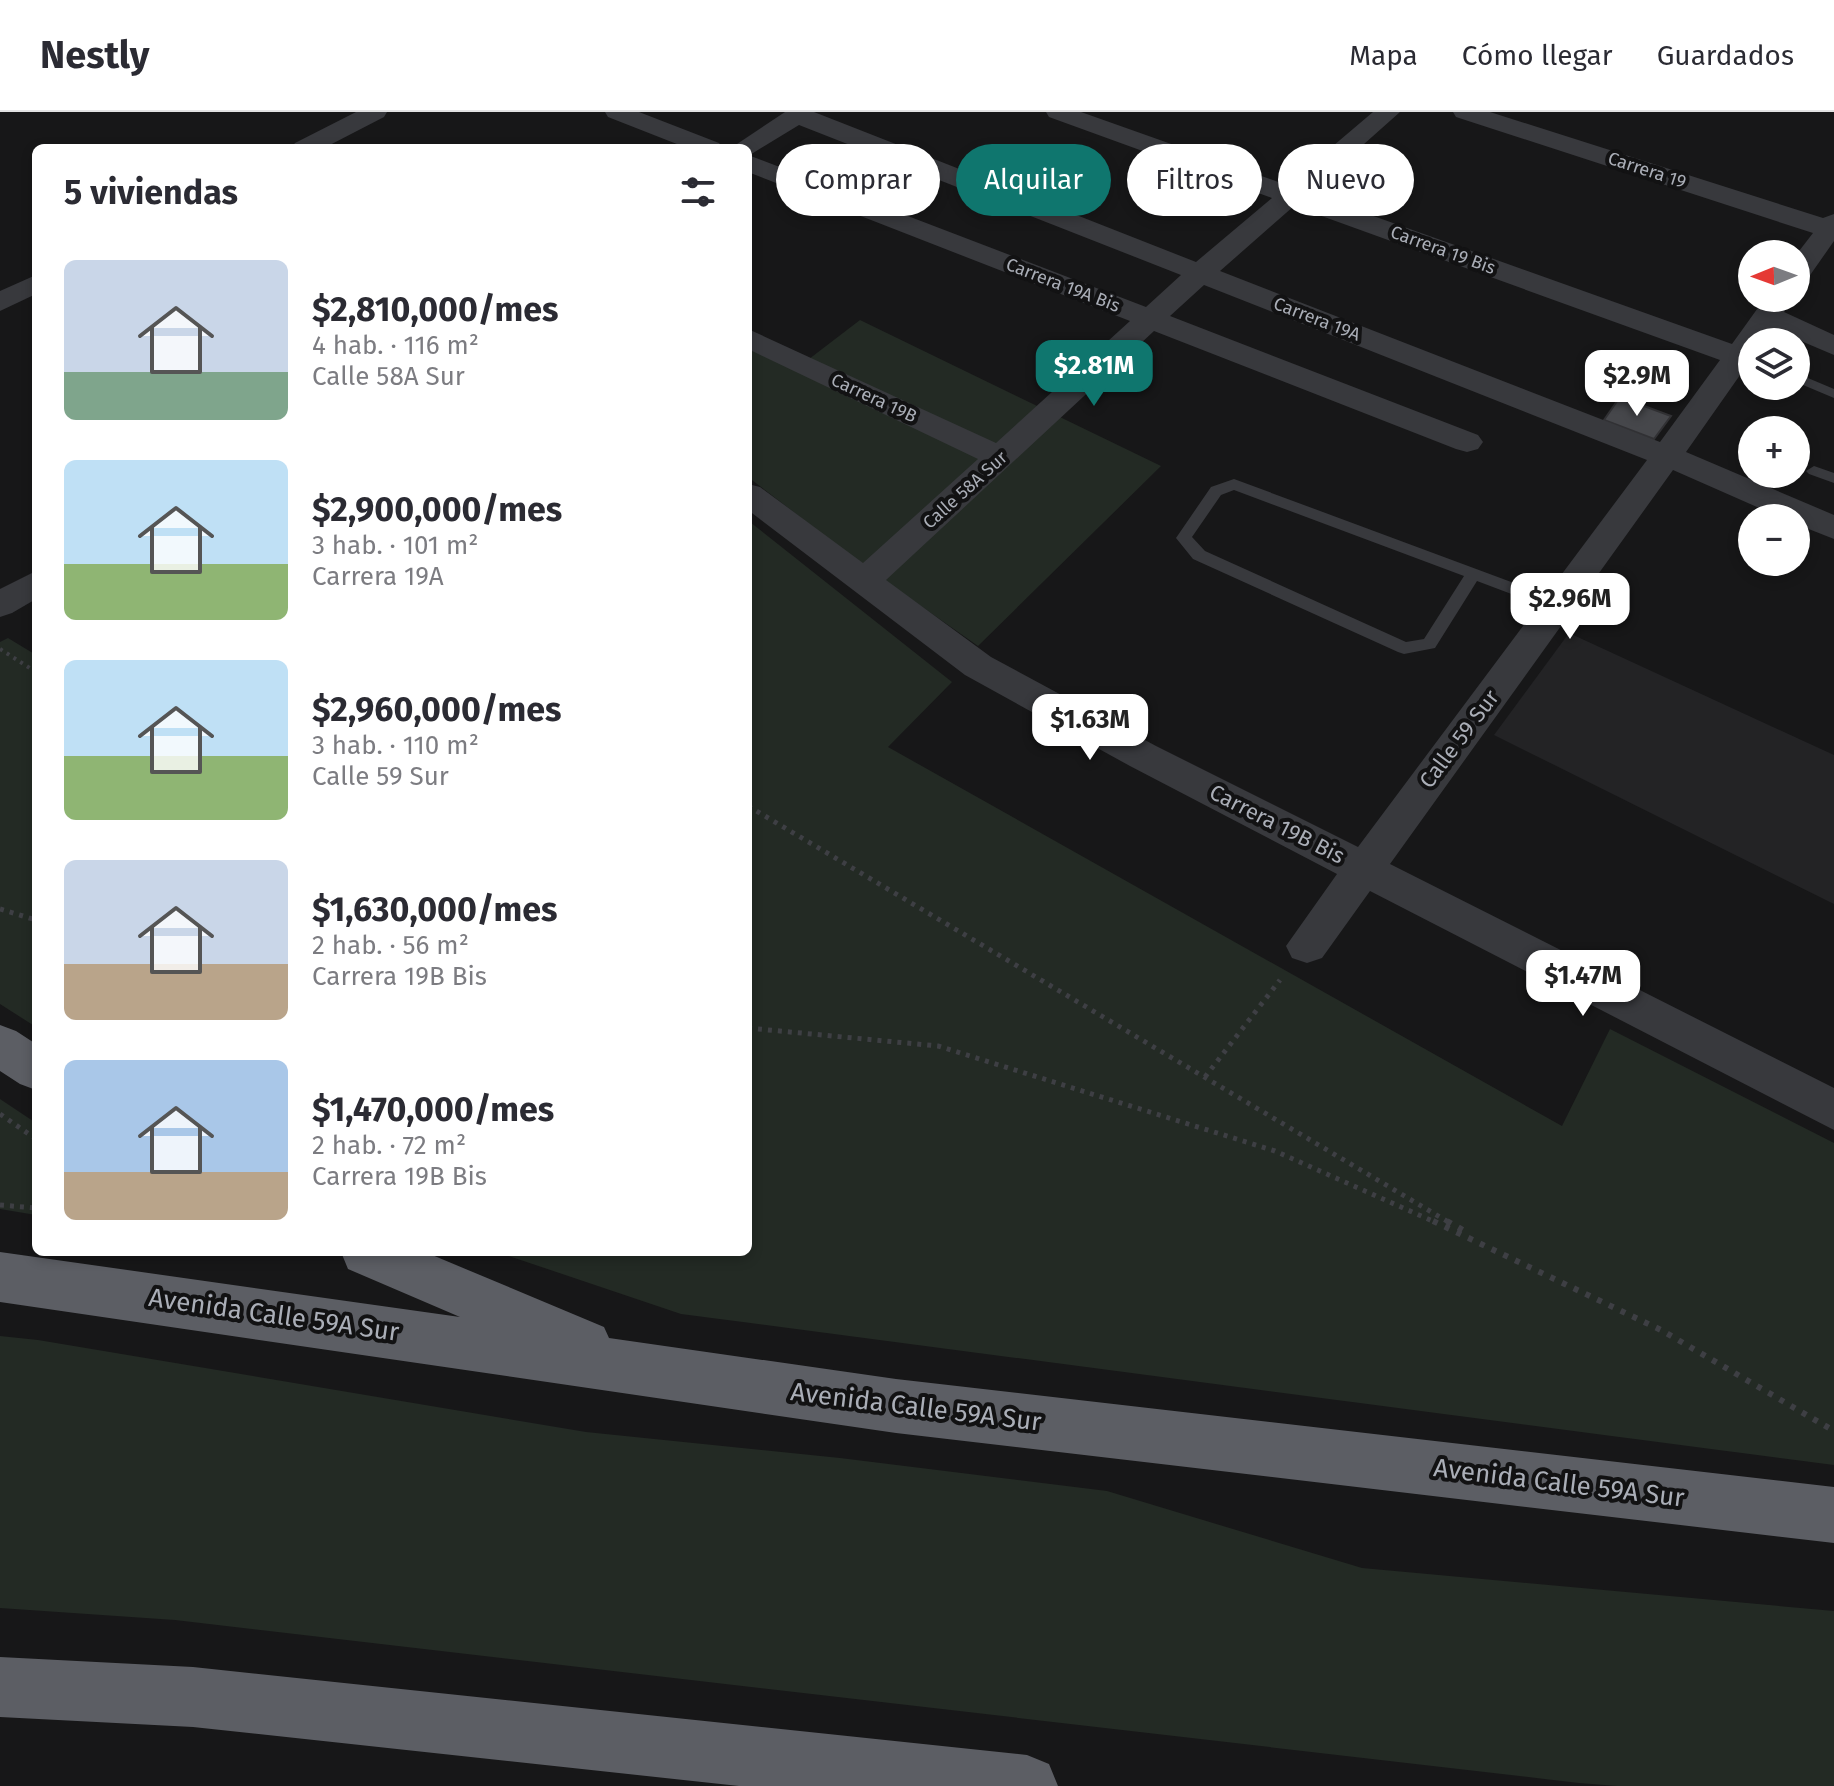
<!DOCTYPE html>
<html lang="es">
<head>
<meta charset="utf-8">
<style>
	body { margin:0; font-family:"Fira Sans",sans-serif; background:#f2f2f3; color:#2b2b33; height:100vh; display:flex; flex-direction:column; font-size:30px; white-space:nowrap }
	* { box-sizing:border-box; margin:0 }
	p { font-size:26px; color:#7c7c81 }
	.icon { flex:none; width:44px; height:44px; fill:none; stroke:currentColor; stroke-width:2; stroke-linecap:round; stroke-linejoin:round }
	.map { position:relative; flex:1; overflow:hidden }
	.details { position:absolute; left:32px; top:32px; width:720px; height:1112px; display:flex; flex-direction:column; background:#fff; border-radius:12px; box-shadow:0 4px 12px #0003 }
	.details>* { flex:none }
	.banner { position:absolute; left:776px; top:32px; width:760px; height:72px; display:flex; gap:16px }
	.needle { width:52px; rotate:269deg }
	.tools { position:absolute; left:1738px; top:128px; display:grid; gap:16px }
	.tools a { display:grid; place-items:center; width:72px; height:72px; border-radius:50%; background:#fff; box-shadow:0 4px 12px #0003; font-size:40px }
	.price { position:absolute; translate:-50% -68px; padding:0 18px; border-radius:16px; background:#fff; color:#222; font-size:26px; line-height:52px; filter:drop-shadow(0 2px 4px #0008) }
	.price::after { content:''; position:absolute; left:50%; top:48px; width:24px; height:18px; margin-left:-12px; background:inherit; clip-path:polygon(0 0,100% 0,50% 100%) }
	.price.on { background:#0f766e; color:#fff }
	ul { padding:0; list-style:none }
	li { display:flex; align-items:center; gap:24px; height:200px; padding:0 32px }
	li span { display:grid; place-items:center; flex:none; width:224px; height:160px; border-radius:12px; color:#555 }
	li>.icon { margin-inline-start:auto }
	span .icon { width:96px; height:96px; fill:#fffc; stroke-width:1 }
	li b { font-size:34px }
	h2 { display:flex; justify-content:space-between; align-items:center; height:96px; padding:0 32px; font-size:34px }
	.pill { padding:0 28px; border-radius:36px; background:#fff; box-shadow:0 4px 12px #0003; font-size:28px; line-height:72px }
	.pill.on { background:#0f766e; color:#fff }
	header { display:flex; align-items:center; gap:48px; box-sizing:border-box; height:112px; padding:0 40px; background:#fff; border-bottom:2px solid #e1e1e2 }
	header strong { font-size:38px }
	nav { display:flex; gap:44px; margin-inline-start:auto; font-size:28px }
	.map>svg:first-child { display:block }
	.built { fill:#232325 }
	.green { fill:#232a24 }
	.building { fill:#46474b; stroke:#313134; stroke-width:2 }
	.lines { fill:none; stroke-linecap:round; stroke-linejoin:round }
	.path-far2 { stroke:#3e3f44; stroke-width:4; stroke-dasharray:3 5; stroke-linecap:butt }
	.path-far1 { stroke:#3e3f44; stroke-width:5; stroke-dasharray:4 6; stroke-linecap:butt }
	.path { stroke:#3e3f44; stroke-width:6; stroke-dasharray:5 8; stroke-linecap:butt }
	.service { fill:#38393d; fill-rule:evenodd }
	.minor { fill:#38393d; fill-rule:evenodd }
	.trunk { fill:#5c5e64; fill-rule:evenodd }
	.labels { text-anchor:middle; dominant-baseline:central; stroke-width:8; stroke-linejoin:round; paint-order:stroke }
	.far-street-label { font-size:18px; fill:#aaaeb7; stroke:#121213 }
	.street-label { font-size:22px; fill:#aaaeb7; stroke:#121213 }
	.near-street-label { font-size:26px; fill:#aaaeb7; stroke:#121213 }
</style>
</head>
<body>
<header>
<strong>Nestly</strong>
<nav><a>Mapa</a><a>Cómo llegar</a><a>Guardados</a></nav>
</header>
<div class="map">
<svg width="1834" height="1674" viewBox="0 0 1834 1674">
	<rect width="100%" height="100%" fill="#171718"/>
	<path class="built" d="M1569,521L1834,643V792L1494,623Z"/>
	<path class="green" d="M860,208L1161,354L978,534L864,454L748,365V235L796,257Z
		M750,410L952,570L888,635L1562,1014L1610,917L1834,1031V1353L681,1202L497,1140H748Z
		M8,526L36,543V915L0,892V530Z
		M0,987L36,1011V1103L0,1097Z
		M0,1224L38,1228L586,1320L840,1346L1107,1379L1362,1456L1834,1499V1674H1617L1579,1671L175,1508L0,1496Z"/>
	<path class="building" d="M1620,285L1671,304L1654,327L1604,308Z"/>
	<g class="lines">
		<path class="path-far2" d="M0,537L36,560"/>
		<path class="path-far1" d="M748,694L1450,1111
			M0,797L36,808
			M748,916L938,934L1275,1039L1437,1111
			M1205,965L1280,868
			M0,1002L36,1027
			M0,1093L36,1096"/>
		<path class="path" d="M1433,1109L1661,1218L1834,1319
			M1447,1109L1468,1121"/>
		<path class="service" d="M1796,261L1834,277V286L1796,270Z
			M1814,354L1834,361V371L1809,362L1806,359Z
			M1234,367L1565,490L1567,494L1559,500L1477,469L1435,536L1404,542L1398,540L1193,447L1176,426L1211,375ZM1234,378L1464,464L1424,527L1406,530L1205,439L1192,425L1221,383Z"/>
		<path class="minor" d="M356,0H387L384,5L324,36H291L295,31Z
			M605,0H639L719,31L723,36H687L608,5Z
			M785,0H814L1196,150L1272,86L1049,5L1046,0H1081L1287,73L1373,0H1400L1309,81L1732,232L1765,186H1794L1784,200L1834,223V243L1773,217L1763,230H1752V246L1686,340L1834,403V427L1796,412V406H1782L1673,358L1390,752L1834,976V1018L1370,779L1322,846L1307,851L1292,846L1286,834L1337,762L1130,654L965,563L748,398V372L760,375L863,451L978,347L748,237V217L996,331L1130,209L748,60V43L1146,195L1181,163L799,13L753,41L748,43V36H731ZM1294,94L1720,248L1660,330L1220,159ZM1204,173L1647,348L1358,735L1156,634L991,545L886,468L1154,219L1456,337L1467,340L1478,337L1483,330L1478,323L1170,204Z
			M1453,0H1490L1823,106L1834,102V129L1806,169L1796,171V143L1813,121L1456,5Z
			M36,163V182L0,199V179Z
			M36,459V487L12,501L0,505V477Z"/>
		<path class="trunk" d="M0,913L16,919L36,932V978L20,972L0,959Z
			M0,1140L460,1205L348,1157L341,1140H425L604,1215L609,1226L896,1267L1834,1375V1431L896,1321L0,1190Z
			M0,1545L193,1555L1027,1643L1049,1652L1058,1674H739L193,1615L0,1605Z"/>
	</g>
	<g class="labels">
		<g class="far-street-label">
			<text transform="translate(1647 58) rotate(18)">Carrera 19</text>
			<text transform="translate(1443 138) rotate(20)">Carrera 19 Bis</text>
			<text transform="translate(1063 173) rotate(21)">Carrera 19A Bis</text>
			<text transform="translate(1317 207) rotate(21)">Carrera 19A</text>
			<text transform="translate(874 286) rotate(25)">Carrera 19B</text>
			<text transform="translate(965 378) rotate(-42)">Calle 58A Sur</text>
		</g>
		<g class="street-label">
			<text transform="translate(1459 627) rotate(-53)">Calle 59 Sur</text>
			<text transform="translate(1277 712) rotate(27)">Carrera 19B Bis</text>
		</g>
		<g class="near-street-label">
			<text transform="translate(274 1203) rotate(8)">Avenida Calle 59A Sur</text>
			<text transform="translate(916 1295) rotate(7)">Avenida Calle 59A Sur</text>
			<text transform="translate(1559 1371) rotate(7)">Avenida Calle 59A Sur</text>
		</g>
	</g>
</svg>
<div class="tools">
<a><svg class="needle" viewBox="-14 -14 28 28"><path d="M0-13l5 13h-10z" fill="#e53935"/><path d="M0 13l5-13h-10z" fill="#7c7c81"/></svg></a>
<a><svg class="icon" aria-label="layers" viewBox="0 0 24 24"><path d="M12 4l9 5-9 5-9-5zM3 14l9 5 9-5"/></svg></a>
<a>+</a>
<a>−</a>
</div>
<b class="price on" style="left:1094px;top:296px">$2.81M</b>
<b class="price" style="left:1637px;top:306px">$2.9M</b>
<b class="price" style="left:1570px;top:529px">$2.96M</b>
<b class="price" style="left:1090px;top:650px">$1.63M</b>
<b class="price" style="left:1583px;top:906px">$1.47M</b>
<div class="banner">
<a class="pill">Comprar</a>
<a class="pill on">Alquilar</a>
<a class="pill">Filtros</a>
<a class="pill">Nuevo</a>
</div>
<section class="details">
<h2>5 viviendas<svg class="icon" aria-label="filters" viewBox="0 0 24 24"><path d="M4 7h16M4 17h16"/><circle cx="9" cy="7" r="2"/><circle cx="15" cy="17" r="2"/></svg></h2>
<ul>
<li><span style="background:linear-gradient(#c9d6e8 70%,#7fa58c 0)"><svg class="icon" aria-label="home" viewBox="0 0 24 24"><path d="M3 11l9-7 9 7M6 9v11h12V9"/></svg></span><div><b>$2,810,000/mes</b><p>4 hab. · 116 m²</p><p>Calle 58A Sur</p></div></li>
<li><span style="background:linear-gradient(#bfe0f5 65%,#8fb573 0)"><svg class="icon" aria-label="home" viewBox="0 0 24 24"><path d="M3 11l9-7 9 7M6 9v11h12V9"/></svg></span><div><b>$2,900,000/mes</b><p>3 hab. · 101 m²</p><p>Carrera 19A</p></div></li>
<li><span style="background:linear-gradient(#bfe0f5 60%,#8fb573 0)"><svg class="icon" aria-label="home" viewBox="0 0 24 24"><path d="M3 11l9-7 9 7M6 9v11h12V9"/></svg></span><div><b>$2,960,000/mes</b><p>3 hab. · 110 m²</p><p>Calle 59 Sur</p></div></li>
<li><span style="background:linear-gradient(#c9d6e8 65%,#b9a48a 0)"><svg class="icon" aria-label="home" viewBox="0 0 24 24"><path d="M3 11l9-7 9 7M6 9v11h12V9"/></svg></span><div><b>$1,630,000/mes</b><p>2 hab. · 56 m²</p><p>Carrera 19B Bis</p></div></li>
<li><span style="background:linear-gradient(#a9c7e8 70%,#b9a48a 0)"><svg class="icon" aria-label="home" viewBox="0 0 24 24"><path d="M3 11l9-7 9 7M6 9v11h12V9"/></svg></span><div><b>$1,470,000/mes</b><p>2 hab. · 72 m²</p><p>Carrera 19B Bis</p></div></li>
</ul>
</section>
</div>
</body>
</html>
